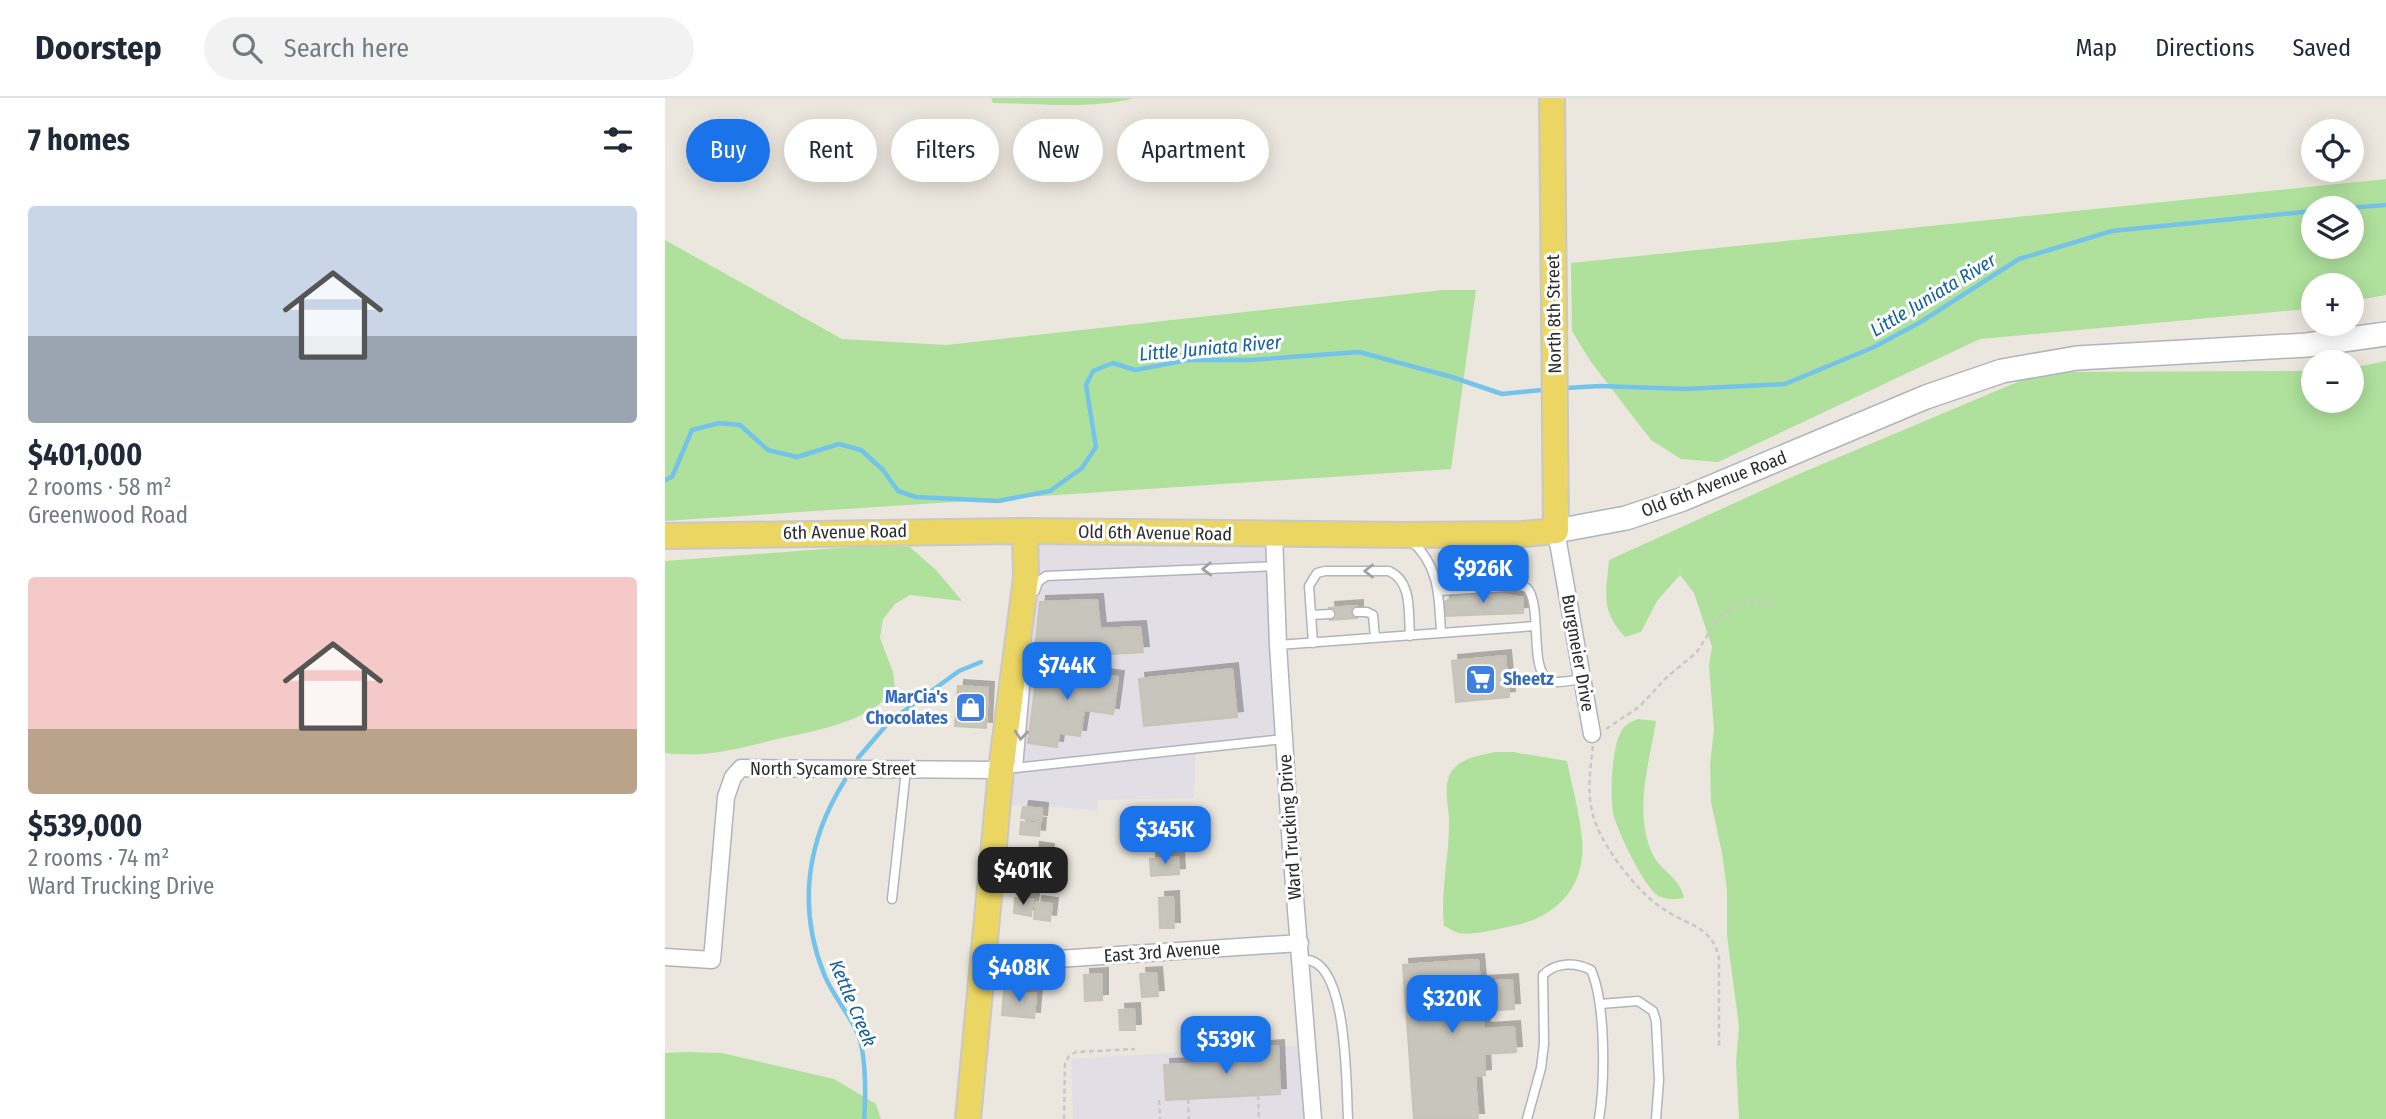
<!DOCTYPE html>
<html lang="en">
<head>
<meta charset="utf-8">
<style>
	body { margin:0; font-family:"Fira Sans Condensed",sans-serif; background:#f2f2f3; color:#1f2937; height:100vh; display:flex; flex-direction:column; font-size:26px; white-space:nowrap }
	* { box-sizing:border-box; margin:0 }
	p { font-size:23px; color:#747a83 }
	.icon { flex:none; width:38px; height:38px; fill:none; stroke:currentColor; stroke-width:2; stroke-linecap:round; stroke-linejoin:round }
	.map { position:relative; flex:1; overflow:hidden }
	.details { display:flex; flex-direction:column; background:#fff; width:665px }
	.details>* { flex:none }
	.banner { position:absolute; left:21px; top:21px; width:665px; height:63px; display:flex; gap:14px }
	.buttons { position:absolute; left:1636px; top:21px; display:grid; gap:14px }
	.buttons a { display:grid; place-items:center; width:63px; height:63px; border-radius:50%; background:#fff; box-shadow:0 4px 18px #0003; font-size:35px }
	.price { position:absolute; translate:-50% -60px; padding:0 16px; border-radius:14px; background:#1a73e8; color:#fff; font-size:23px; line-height:46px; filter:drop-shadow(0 2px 4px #0008) }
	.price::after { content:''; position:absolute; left:50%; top:42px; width:21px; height:16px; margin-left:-10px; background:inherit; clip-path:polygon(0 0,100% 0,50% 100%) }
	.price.selected { background:#222; color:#fff }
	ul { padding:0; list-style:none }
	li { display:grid; align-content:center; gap:14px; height:371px; padding:0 28px }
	li span { display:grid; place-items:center; height:217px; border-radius:7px; color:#555 }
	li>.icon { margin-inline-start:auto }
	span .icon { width:126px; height:126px; fill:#fffc; stroke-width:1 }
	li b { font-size:30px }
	h2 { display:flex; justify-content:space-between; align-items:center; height:84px; padding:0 28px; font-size:30px }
	.chip { padding:0 24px; border-radius:32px; background:#fff; box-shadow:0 4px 18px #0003; font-size:24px; line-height:63px }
	.chip.selected { background:#1a73e8; color:#fff }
	header { display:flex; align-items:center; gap:42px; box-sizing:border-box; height:98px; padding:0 35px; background:#fff; border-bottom:2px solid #e0e1e3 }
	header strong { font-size:33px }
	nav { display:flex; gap:38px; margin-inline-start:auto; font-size:24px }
	.search { width:490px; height:63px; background:#f2f2f3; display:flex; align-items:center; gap:18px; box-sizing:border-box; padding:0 24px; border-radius:38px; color:#747a83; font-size:26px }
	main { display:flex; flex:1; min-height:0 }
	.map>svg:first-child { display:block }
	.industrial { fill:#e1dee5 }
	.green { fill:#afe19c; fill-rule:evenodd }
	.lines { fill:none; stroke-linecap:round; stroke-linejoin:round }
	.stream { stroke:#74c3eb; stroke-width:4.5 }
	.building { fill:#c8c5bc; stroke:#c8c3b7; stroke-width:2; filter:url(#shadow) }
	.lane-casing { stroke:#b1b3be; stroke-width:11 }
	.street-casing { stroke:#b1b3be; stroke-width:19 }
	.secondary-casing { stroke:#b1b3be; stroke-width:26 }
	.primary-casing { stroke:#c8c8c8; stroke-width:28 }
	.path { stroke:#c8c8c8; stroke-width:2.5; stroke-dasharray:5 3.5; stroke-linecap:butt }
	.lane { stroke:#fff; stroke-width:8 }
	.street { stroke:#fff; stroke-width:16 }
	.secondary { stroke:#fff; stroke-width:23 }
	.primary { stroke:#ecd663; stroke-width:24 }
	.oneway { stroke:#a0a0a0 }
	.labels { text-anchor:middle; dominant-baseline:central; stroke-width:6; stroke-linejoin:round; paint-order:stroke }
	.street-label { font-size:18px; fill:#2b2b2b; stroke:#fff }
	.shop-label { font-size:18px; font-weight:bold; fill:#366cbe; stroke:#fff; text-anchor:start }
	.water-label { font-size:19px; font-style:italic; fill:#126199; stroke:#fff }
</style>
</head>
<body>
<header>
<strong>Doorstep</strong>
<div class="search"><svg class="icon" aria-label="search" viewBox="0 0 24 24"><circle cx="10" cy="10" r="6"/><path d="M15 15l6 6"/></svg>Search here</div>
<nav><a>Map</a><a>Directions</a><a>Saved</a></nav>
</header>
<main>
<section class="details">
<h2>7 homes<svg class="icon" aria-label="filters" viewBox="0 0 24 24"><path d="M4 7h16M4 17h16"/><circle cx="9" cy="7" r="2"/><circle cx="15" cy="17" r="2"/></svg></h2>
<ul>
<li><span style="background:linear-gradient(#c9d6e8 60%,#9aa5b1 0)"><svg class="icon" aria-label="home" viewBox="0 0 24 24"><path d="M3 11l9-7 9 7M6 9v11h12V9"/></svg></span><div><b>$401,000</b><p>2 rooms · 58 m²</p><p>Greenwood Road</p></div></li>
<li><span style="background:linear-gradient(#f6c9c9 70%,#b9a48a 0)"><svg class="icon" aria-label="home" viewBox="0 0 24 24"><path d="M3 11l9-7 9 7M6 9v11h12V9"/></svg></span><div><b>$539,000</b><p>2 rooms · 74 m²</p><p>Ward Trucking Drive</p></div></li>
</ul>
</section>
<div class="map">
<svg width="1721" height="1021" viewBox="0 0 1721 1021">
	<defs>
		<filter id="shadow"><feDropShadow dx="6" dy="-6" stdDeviation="0" flood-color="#0004"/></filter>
	</defs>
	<rect width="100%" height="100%" fill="#ece7de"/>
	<path class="industrial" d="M366,435L609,436L619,641L531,651L529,700L433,702L432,712L338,706Z
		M557,937L559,956L580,955V950L643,947L648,1021H408L406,961L550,952V938Z"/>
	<path class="green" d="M326,0H469C425,12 373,5 328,5Z
		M1721,81V197L1687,203V187H1648V210L1643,211L1315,241L1053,364L1016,361L986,342L926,264L907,233L906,165ZM1648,110H1687V149H1648Z
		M0,142L177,241L281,247L778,192H811L786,371L0,423Z
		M1721,263V1021H1074L1071,964L1074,928L1062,838V792L1057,755L1046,704L1045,667L1049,631L1044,567L1047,549L1029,495L1015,477L992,503L976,534L960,539C935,511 941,497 944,462L1129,378L1376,274L1648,273V303H1687V270Z
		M211,447L245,449L272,473L297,503L245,497L230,506L218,521L215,540L228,574L230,592C200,625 154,632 112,641C72,651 43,660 0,655V463Z
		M973,621L991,623C984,667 968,714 988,757C997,774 1016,781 1019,800C1010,802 1000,802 992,797C978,787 952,732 948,715C945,696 946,645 959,629C963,625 968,623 973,621Z
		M830,654H848L902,663C907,689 920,734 917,759C913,798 884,821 847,828C833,831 806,838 794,835C789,834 784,830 779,828C775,792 785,756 784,720C783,707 778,684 787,673C797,659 814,658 830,654Z
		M23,954L57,955L169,981L211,1006L216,1021H0V955Z"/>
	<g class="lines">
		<path class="stream" d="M1681,110L1721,107
			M901,290L935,288L1021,291L1120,286L1209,249L1254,225L1354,161L1447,133L1648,113
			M0,382L7,379L27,332L54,325L75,327L103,352L132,359L174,346L196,352L218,372L233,393L251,399L333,403L385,393L417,370L431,349L421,287L428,273L448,265L470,272L523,262H585L694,254L787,279L837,296L877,292
			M193,660L224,624L294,573L316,564
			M180,682C142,742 132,809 159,876C167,897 184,915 193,936C201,956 201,1000 199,1021"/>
	</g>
	<path class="building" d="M813,494H828L858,500V515L780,518L779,504L789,499Z
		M432,502L435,531L475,529L478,554L369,561L375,504Z
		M692,508V520L665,522L664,510Z
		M840,558L844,599L791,604L787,563Z
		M373,568L453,579L448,616L419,612L415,638L394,635L392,649L363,645Z
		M567,571L572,619L479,628L474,581Z
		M293,588L323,590L321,630L290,628Z
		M358,709L377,711L376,723L356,720Z
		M356,724L375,726L374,738L355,736Z
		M369,750L383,752L381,770L367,768Z
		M513,759L514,776L486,778L485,761Z
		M508,799L509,830H495L494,800Z
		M350,800L368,802L366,818L349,815Z
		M371,804L387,806L385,823L369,821Z
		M813,862L815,884L847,882L849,911L817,913L819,931L849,929L851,954L819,956L820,977L810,978L813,1021H749L738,867Z
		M491,875L493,898L477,899L475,876Z
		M437,876V902L420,903L419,877Z
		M339,893L371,896L369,920L337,917Z
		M469,911L470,932H455L454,912Z
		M613,948L615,996L501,1002L499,967L546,965L545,956L580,955V950Z"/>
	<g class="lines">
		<defs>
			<path id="lane" d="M745,442C775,467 774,500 776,535
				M774,490L785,464L807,441
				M370,493L373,484L381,478L610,468
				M773,493L857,488L862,490C878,507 863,574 885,583C894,586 908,582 917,581
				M692,514H702L708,517L710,540
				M646,517L665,516
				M648,545L644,488L652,475L660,473H724C748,484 743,515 745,538
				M613,547L870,528
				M350,670L619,641
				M353,670L363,555
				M227,801L241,672
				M636,862C684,854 681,991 683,1021
				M935,906L973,903L988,913L991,923L994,982L991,1021
				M862,1021L876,970L879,946L878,877C891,864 910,864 926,872C941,906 940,984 934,1021"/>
			<path id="street" d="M891,433L927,636
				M609,436L613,547L626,750L648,1021
				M0,859L47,862L61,699L68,679L76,670L336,672
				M317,866L635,845"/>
			<path id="secondary" d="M891,433L961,420L1018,401L1261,299L1337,273L1412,260L1642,247L1721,236"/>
			<path id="primary" d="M0,438L360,433L737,437L858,436L891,433L887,0
				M303,1021L336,672L361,480L360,433"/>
		</defs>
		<use href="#lane" class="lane-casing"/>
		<use href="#street" class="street-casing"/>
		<use href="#secondary" class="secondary-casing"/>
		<use href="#primary" class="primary-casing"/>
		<path class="path" d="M941,631L974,609L1001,580L1032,554L1052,522L1061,514L1082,503L1109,505
			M928,648C921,702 922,721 954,766C967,783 981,800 1000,812C1024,828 1047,828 1054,860V951
			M593,997L594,1021
			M523,1001L524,1021
			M494,1002L495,1021
			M399,1021L400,966L404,958L411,954L470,951"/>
		<use href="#lane" class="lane"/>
		<use href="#street" class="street"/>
		<use href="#secondary" class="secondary"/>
		<use href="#primary" class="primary"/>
	</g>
	<defs><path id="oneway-chevron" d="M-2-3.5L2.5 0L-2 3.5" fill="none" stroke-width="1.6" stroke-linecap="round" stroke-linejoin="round" transform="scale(1.75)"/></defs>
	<g class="oneway">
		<use href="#oneway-chevron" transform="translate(542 471) rotate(178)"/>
		<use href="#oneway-chevron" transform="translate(704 473) rotate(-180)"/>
		<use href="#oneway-chevron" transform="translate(356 637) rotate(95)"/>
	</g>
	<defs>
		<symbol id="supermarket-square" viewBox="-11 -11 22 22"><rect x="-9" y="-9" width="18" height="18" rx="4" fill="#3f7fe0" stroke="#fff"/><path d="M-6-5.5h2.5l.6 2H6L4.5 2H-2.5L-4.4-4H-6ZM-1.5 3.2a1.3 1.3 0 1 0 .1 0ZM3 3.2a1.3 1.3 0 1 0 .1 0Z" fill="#fff"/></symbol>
		<symbol id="shop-square" viewBox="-11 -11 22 22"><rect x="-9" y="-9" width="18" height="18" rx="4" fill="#3f7fe0" stroke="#fff"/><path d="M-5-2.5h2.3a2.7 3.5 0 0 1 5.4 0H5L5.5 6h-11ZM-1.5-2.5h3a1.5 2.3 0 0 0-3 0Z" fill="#fff"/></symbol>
	</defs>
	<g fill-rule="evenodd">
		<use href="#supermarket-square" x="798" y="564" width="35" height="35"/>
		<use href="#shop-square" x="288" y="592" width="35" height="35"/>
	</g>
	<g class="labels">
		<g class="street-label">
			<text transform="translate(889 216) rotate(-91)">North 8th Street</text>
			<text transform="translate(1049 386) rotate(-21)">Old 6th Avenue Road</text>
			<text transform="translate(180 434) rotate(-1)">6th Avenue Road</text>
			<text transform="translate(490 435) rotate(1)">Old 6th Avenue Road</text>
			<text transform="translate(913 555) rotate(80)">Burgmeier Drive</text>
			<text x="168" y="671">North Sycamore Street</text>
			<text transform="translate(625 729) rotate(-94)">Ward Trucking Drive</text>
			<text transform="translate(497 854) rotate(-4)">East 3rd Avenue</text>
		</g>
		<g class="shop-label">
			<text x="838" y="581">Sheetz</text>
			<text x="283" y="599" text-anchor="end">MarCia's<tspan x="283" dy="21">Chocolates</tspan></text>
		</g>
		<g class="water-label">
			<text transform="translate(1268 197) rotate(-31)">Little Juniata River</text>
			<text transform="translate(545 250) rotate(-5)">Little Juniata River</text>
			<text transform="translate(188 905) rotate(67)">Kettle Creek</text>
		</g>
	</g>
</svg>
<div class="buttons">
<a><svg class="icon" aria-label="locate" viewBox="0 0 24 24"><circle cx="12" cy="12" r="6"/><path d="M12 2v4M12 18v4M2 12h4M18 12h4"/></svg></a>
<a><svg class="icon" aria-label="layers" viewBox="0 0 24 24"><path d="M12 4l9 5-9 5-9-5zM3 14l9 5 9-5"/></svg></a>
<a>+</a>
<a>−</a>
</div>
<b class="price" style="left:818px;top:507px">$926K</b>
<b class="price" style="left:402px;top:604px">$744K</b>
<b class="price" style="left:500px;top:768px">$345K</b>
<b class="price selected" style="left:358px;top:809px">$401K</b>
<b class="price" style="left:354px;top:906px">$408K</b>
<b class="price" style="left:787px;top:937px">$320K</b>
<b class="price" style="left:561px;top:978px">$539K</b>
<div class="banner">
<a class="chip selected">Buy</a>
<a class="chip">Rent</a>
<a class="chip">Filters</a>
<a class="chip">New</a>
<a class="chip">Apartment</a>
</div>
</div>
</main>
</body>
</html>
